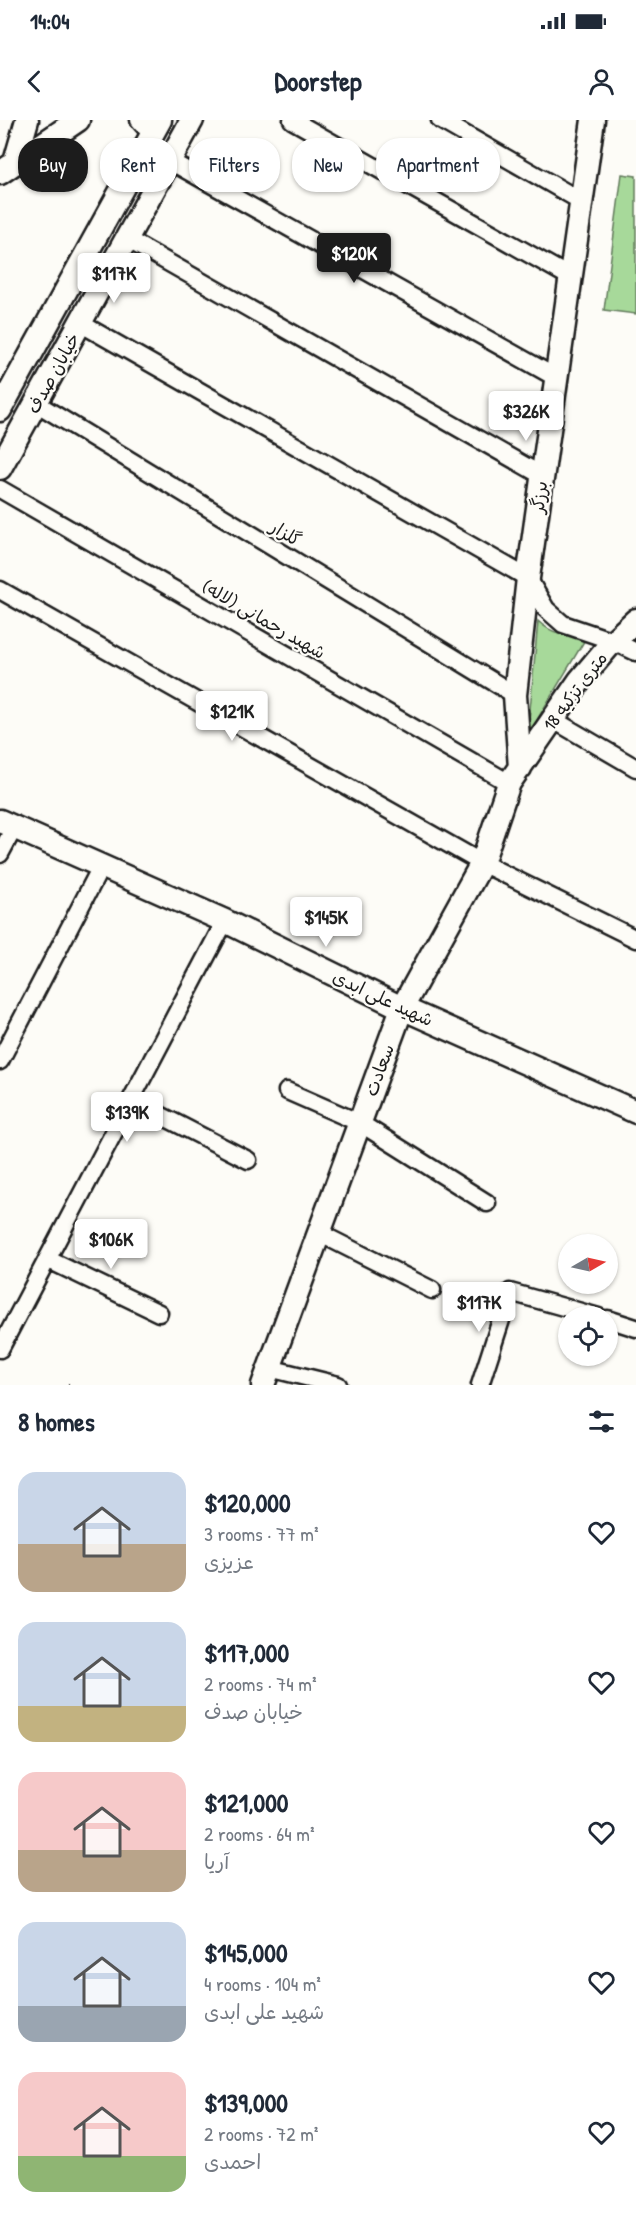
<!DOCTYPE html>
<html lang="en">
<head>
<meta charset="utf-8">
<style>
	body { margin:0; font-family:"Patrick Hand","Playpen Sans Arabic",sans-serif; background:#f2f2f3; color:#1f2937; height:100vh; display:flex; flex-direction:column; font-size:22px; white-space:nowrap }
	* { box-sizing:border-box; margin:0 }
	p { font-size:20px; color:#747a83 }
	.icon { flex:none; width:33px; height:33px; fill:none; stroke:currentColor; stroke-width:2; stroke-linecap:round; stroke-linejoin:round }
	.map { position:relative; height:1265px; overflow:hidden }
	.panel { display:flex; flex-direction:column; background:#fff; flex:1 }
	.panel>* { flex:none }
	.guide { position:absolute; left:18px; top:18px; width:600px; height:54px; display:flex; gap:12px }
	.needle { width:39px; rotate:81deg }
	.controls { position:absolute; left:558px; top:1114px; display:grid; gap:12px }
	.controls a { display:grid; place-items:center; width:60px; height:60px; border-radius:50%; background:#fff; box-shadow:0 2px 4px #0004; font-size:30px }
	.price { position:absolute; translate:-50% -51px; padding:0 14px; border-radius:6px; background:#fff; color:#222; font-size:20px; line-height:39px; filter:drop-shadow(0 2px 3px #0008) }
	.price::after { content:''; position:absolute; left:50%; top:36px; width:18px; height:14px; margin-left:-9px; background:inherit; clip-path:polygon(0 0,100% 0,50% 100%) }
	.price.on { background:#1c1c1c; color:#fff }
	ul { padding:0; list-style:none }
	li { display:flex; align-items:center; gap:18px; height:150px; padding:0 18px }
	li span { display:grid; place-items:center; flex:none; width:168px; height:120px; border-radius:18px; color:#555 }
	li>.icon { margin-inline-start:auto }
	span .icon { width:72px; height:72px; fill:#fffc; stroke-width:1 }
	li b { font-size:26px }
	h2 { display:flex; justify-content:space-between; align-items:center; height:72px; padding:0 18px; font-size:26px }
	.pill { padding:0 21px; border-radius:24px; background:#fff; box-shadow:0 2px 4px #0004; font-size:21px; line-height:54px }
	.pill.on { background:#1c1c1c; color:#fff }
	.status { display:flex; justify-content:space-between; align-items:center; height:42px; padding:0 30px; background:#fff; direction:ltr }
	.status svg { height:16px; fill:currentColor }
	header { display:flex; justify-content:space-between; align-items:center; height:78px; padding:0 18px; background:#fff; font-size:27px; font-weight:700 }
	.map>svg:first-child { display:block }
	.green { fill:#a7d99a; stroke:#627a5b; stroke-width:1.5 }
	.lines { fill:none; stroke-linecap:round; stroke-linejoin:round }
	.street-casing { stroke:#1c1c1c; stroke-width:21 }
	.secondary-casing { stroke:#1c1c1c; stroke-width:27 }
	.path { stroke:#1c1c1c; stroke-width:4; stroke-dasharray:6 4.5; stroke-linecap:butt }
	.street { stroke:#fdfcf7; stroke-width:16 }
	.secondary { stroke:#fdfcf7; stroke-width:22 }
	.labels { text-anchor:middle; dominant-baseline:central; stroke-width:4.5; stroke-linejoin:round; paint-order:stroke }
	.street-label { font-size:18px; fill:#1c1c1c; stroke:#fdfcf7 }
</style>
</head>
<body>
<div class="status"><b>14:04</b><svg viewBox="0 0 49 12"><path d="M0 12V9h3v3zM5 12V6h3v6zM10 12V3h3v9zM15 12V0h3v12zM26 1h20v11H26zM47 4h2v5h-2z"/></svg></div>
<header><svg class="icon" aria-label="back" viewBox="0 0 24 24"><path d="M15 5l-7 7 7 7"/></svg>Doorstep<svg class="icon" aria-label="person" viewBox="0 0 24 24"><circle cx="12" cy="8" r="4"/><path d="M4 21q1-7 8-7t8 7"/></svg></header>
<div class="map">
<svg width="636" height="1265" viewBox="0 0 636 1265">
	<rect width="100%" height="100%" fill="#fdfcf7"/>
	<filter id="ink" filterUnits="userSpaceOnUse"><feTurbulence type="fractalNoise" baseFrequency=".0167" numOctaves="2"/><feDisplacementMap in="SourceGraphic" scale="12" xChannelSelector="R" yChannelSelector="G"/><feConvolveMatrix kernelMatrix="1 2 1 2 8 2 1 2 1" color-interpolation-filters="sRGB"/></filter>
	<g filter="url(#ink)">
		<path class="green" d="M622,54L636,56V194L604,190Z
			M538,501C551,514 568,516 586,518L538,598L527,623Z"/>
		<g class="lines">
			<defs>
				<path id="street" d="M139,0L152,15
					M292,0L570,157
					M440,0L581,81
					M170,41L555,257
					M127,119L541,355
					M80,203L528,458L546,489L563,504L613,521L636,532
					M36,283L515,575
					M0,369L509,663
					M0,470L482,743L636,819
					M552,599L636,648
					M0,734L14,708
					M0,941L101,747
					M287,971L360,1003L487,1083
					M131,980L248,1040
					M319,1113L432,1170
					M47,1139L159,1193
					M608,1199L636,1208
					M0,1229L225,801
					M269,1248L338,1265
					M480,1265L510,1172L599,1197"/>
				<path id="secondary" d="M15,42L27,0
					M0,53L78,0
					M0,290L160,0
					M0,348L192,0
					M520,648L515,575L528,458L593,0
					M0,701L225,801L402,888L636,992
					M263,1265L402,888L482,743L509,663L580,560L613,521L636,500"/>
			</defs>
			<use href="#street" class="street-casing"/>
			<use href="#secondary" class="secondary-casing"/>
			<path class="path" d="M68,1265H69"/>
			<use href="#street" class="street"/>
			<use href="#secondary" class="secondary"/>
		</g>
	</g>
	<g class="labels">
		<g class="street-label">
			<text transform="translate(53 253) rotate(-61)">خیابان صدف</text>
			<text transform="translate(539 377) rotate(-83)">برزگر</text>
			<text transform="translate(286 413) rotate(31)">گلزار</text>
			<text transform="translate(264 499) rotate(30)">شهید رحمانی (لاله)</text>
			<text transform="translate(575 571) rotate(-53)">18 متری تزکیه</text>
			<text transform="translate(383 878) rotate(25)">شهید علی ابدی</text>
			<text transform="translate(379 950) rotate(-70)">سعادت</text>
		</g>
	</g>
</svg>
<div class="controls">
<a><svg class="needle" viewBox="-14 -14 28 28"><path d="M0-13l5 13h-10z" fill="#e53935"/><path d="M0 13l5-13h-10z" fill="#747a83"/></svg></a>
<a><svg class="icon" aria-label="locate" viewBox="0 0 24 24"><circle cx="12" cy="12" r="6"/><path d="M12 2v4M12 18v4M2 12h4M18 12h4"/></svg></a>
</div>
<b class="price on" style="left:354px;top:164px">$120K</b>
<b class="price" style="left:114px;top:184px">$117K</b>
<b class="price" style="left:526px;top:322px">$326K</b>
<b class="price" style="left:232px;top:622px">$121K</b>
<b class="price" style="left:326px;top:828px">$145K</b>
<b class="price" style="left:127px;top:1023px">$139K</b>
<b class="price" style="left:111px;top:1150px">$106K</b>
<b class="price" style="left:479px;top:1213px">$117K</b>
<div class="guide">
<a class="pill on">Buy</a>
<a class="pill">Rent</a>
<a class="pill">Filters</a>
<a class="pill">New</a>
<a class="pill">Apartment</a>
</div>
</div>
<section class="panel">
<h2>8 homes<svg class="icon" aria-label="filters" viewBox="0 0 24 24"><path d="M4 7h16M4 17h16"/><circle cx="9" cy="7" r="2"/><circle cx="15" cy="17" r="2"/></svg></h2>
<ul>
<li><span style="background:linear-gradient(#c9d6e8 60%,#b9a48a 0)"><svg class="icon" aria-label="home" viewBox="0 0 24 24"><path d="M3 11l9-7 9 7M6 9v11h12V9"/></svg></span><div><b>$120,000</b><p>3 rooms · 77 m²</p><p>عزیزی</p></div><svg class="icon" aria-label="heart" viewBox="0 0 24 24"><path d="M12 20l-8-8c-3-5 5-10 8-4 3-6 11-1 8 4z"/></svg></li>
<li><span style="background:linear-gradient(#c9d6e8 70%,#c2b280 0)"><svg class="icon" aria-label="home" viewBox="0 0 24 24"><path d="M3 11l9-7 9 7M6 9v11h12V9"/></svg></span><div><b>$117,000</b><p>2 rooms · 74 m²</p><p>خیابان صدف</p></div><svg class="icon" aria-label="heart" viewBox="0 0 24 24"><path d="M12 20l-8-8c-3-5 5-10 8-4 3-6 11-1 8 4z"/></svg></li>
<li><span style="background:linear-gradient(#f6c9c9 65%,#b9a48a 0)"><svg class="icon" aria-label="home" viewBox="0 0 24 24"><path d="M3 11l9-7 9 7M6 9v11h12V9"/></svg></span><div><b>$121,000</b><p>2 rooms · 64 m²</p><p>آریا</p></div><svg class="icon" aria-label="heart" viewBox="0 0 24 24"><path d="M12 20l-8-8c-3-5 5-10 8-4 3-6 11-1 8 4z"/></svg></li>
<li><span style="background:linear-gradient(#c9d6e8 70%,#9aa5b1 0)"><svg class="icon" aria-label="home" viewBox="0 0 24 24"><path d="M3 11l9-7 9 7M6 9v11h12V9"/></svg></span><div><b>$145,000</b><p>4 rooms · 104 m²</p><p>شهید علی ابدی</p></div><svg class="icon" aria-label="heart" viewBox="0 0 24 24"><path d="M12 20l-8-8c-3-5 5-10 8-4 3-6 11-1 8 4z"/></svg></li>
<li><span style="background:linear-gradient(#f6c9c9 70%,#8fb573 0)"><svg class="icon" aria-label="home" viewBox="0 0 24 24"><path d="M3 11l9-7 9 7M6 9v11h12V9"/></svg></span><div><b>$139,000</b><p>2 rooms · 72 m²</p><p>احمدی</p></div><svg class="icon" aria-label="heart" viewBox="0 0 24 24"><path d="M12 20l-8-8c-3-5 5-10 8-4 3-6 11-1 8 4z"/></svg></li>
</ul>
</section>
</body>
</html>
